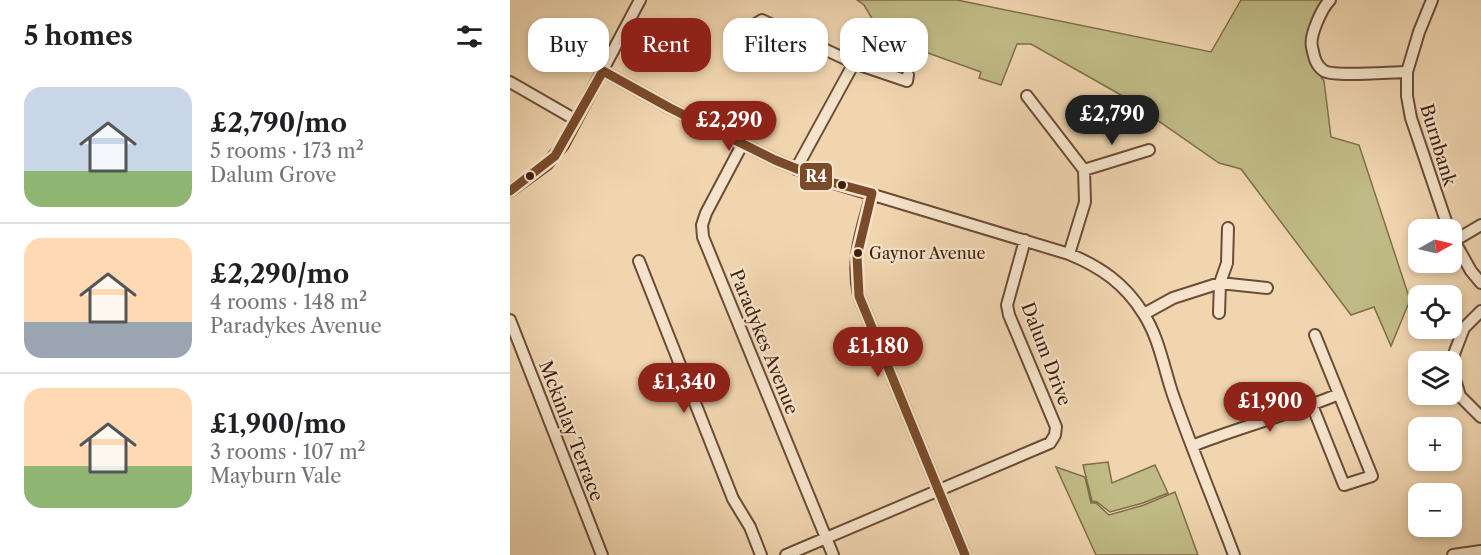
<!DOCTYPE html>
<html lang="en">
<head>
<meta charset="utf-8">
<style>
	body { margin:0; font-family:"Libre Caslon Text",serif; background:#f6f6f6; color:#202124; height:100vh; display:flex; flex-direction:column; font-size:22px; white-space:nowrap }
	* { box-sizing:border-box; margin:0 }
	p { font-size:20px; color:#757577 }
	.icon { flex:none; width:33px; height:33px; fill:none; stroke:currentColor; stroke-width:2; stroke-linecap:round; stroke-linejoin:round }
	.map { position:relative; flex:1; overflow:hidden }
	.side { display:flex; flex-direction:column; background:#fff; width:510px }
	.side>* { flex:none }
	.banner { position:absolute; left:18px; top:18px; width:570px; height:54px; display:flex; gap:12px }
	.needle { width:39px; rotate:82deg }
	.tools { position:absolute; left:898px; top:219px; display:grid; gap:12px }
	.tools a { display:grid; place-items:center; width:54px; height:54px; border-radius:12px; background:#fff; box-shadow:0 3px 9px #0003; font-size:30px }
	.price { position:absolute; translate:-50% -51px; padding:0 14px; border-radius:21px; background:#8f2418; color:#fff; font-size:20px; line-height:39px; filter:drop-shadow(0 2px 3px #0008) }
	.price::after { content:''; position:absolute; left:50%; top:36px; width:18px; height:14px; margin-left:-9px; background:inherit; clip-path:polygon(0 0,100% 0,50% 100%) }
	.price.current { background:#222; color:#fff }
	ul { padding:0; list-style:none }
	li { display:flex; align-items:center; gap:18px; height:150px; padding:0 24px }
	li+li { border-top:2px solid #e0e0e0 }
	li span { display:grid; place-items:center; flex:none; width:168px; height:120px; border-radius:18px; color:#555 }
	li>.icon { margin-inline-start:auto }
	span .icon { width:72px; height:72px; fill:#fffc; stroke-width:1 }
	li b { font-size:26px }
	h2 { display:flex; justify-content:space-between; align-items:center; height:72px; padding:0 24px; font-size:26px }
	.chip { padding:0 21px; border-radius:18px; background:#fff; box-shadow:0 3px 9px #0003; font-size:21px; line-height:54px }
	.chip.current { background:#8f2418; color:#fff }
	main { display:flex; flex:1; min-height:0 }
	.map>svg:first-child { display:block }
	.green { fill:#c0bb86; stroke:#806d4a; stroke-width:1.5 }
	.lines { fill:none; stroke-linecap:round; stroke-linejoin:round }
	.minor-casing { stroke:#6d4c37; stroke-width:14 }
	.minor { stroke:#f5e4cb; stroke-width:10 }
	.bus-1-casing { stroke:#f5e4cb; stroke-width:14 }
	.bus-1 { stroke:#7a4b2a; stroke-width:9 }
	.bus-dot { fill:#411f0f; stroke:#f5e4cb; stroke-width:2 }
	.labels { text-anchor:middle; dominant-baseline:central; stroke-width:4.5; stroke-linejoin:round; paint-order:stroke }
	.bus-label { font-size:16px; fill:#411f0f; stroke:#f5e4cb; text-anchor:start }
	.street-label { font-size:18px; fill:#411f0f; stroke:#f5e4cb }
	.line-badge { stroke:#f5e4cb; stroke-width:2 }
	.badge-label { font-size:16px; text-anchor:middle; font-weight:bold; fill:#fff }
</style>
</head>
<body>
<main>
<section class="side">
<h2>5 homes<svg class="icon" aria-label="filters" viewBox="0 0 24 24"><path d="M4 7h16M4 17h16"/><circle cx="9" cy="7" r="2"/><circle cx="15" cy="17" r="2"/></svg></h2>
<ul>
<li><span style="background:linear-gradient(#c9d6e8 70%,#8fb573 0)"><svg class="icon" aria-label="home" viewBox="0 0 24 24"><path d="M3 11l9-7 9 7M6 9v11h12V9"/></svg></span><div><b>£2,790/mo</b><p>5 rooms · 173 m²</p><p>Dalum Grove</p></div></li>
<li><span style="background:linear-gradient(#ffd9b3 70%,#9aa5b1 0)"><svg class="icon" aria-label="home" viewBox="0 0 24 24"><path d="M3 11l9-7 9 7M6 9v11h12V9"/></svg></span><div><b>£2,290/mo</b><p>4 rooms · 148 m²</p><p>Paradykes Avenue</p></div></li>
<li><span style="background:linear-gradient(#ffd9b3 65%,#8fb573 0)"><svg class="icon" aria-label="home" viewBox="0 0 24 24"><path d="M3 11l9-7 9 7M6 9v11h12V9"/></svg></span><div><b>£1,900/mo</b><p>3 rooms · 107 m²</p><p>Mayburn Vale</p></div></li>
</ul>
</section>
<div class="map">
<svg width="971" height="555" viewBox="0 0 971 555">
	<rect width="100%" height="100%" fill="#f0d5af"/>
	<filter id="stains"><feTurbulence type="fractalNoise" baseFrequency=".00333" numOctaves="4"/><feColorMatrix values="0 0 0 0 .2 0 0 0 0 .09 0 0 0 0 .02 0 0 0 .5 -.17"/></filter>
	<radialGradient id="worn" r=".72"><stop offset=".6" stop-color="#630" stop-opacity="0"/><stop offset="1" stop-color="#630" stop-opacity=".3"/></radialGradient>
	<path class="green" d="M347,0H447L701,52L731,0H812L809,7L804,67L814,81L821,137L849,145L900,300L881,346L864,307L841,315L731,169L709,163L611,95L521,44H507L491,85L469,78L471,72L373,37L354,5Z
		M598,462L602,483L645,465L658,493L633,503L600,512L587,502L582,501L573,465Z
		M546,467L575,477L581,503H586L599,515L634,505L665,492L688,555H586Z"/>
	<g class="lines">
		<defs>
			<path id="minor" d="M820,0C812,8 799,36 802,47C804,56 805,65 814,71C825,77 881,72 897,72
				M922,0L909,32L897,72V96L901,118L939,230
				M235,48L247,23L252,20L344,63L397,81L398,75
				M93,71L160,108L265,160L317,181L559,254C591,267 615,284 633,313C649,337 654,369 663,395C682,449 704,502 724,555
				M0,82L66,120
				M517,96L574,170L575,202L559,254
				M233,143L196,213L192,225L193,237L323,555
				M286,169L344,63
				M574,170L639,150
				M0,191L37,164L53,145L130,0
				M362,193C352,231 341,257 349,296L455,555
				M942,237L961,271L971,283
				M944,241L971,225
				M129,261L223,499L240,527L251,555
				M971,311L954,328L944,354L943,373L950,396L971,417
				M709,313L710,283L717,263L718,228
				M634,314L663,298L710,283L757,288
				M0,320L92,555
				M802,405L834,485L862,476L805,335
				M682,446C730,427 781,414 829,394
				M276,555L540,443L545,435L546,427L499,315L497,305L515,240
				M943,555L971,551"/>
		</defs>
		<use href="#minor" class="minor-casing"/>
		<use href="#minor" class="minor"/>
		<defs>
			<path id="bus-1" d="M93,71L160,108L265,160L317,181L362,193
				M0,191L45,156L93,71
				M362,193L347,256L349,296L455,555"/>
		</defs>
		<use href="#bus-1" class="bus-1-casing"/>
		<use href="#bus-1" class="bus-1"/>
	</g>
	<g class="bus-dot">
		<circle cx="20" cy="176" r="5"/>
		<circle cx="332" cy="185" r="5"/>
		<circle cx="348" cy="253" r="5"/>
	</g>
	<g class="labels">
		<g class="bus-label">
			<text x="359" y="253">Gaynor Avenue</text>
		</g>
		<g class="street-label">
			<text transform="translate(928 145) rotate(73)">Burnbank</text>
			<text transform="translate(254 342) rotate(68)">Paradykes Avenue</text>
			<text transform="translate(536 354) rotate(69)">Dalum Drive</text>
			<text transform="translate(61 431) rotate(69)">Mckinlay Terrace</text>
		</g>
	</g>
	<rect class="line-badge" x="289" y="162" width="34" height="29" rx="6" fill="#7a4b2a"/>
	<g class="badge-label">
		<text x="306" y="182">R4</text>
	</g>
	<rect width="100%" height="100%" filter="url(#stains)"/>
	<rect width="100%" height="100%" fill="url(#worn)"/>
</svg>
<div class="tools">
<a><svg class="needle" viewBox="-14 -14 28 28"><path d="M0-13l5 13h-10z" fill="#e53935"/><path d="M0 13l5-13h-10z" fill="#757577"/></svg></a>
<a><svg class="icon" aria-label="locate" viewBox="0 0 24 24"><circle cx="12" cy="12" r="6"/><path d="M12 2v4M12 18v4M2 12h4M18 12h4"/></svg></a>
<a><svg class="icon" aria-label="layers" viewBox="0 0 24 24"><path d="M12 4l9 5-9 5-9-5zM3 14l9 5 9-5"/></svg></a>
<a>+</a>
<a>−</a>
</div>
<b class="price current" style="left:602px;top:146px">£2,790</b>
<b class="price" style="left:219px;top:152px">£2,290</b>
<b class="price" style="left:368px;top:378px">£1,180</b>
<b class="price" style="left:174px;top:414px">£1,340</b>
<b class="price" style="left:760px;top:433px">£1,900</b>
<div class="banner">
<a class="chip">Buy</a>
<a class="chip current">Rent</a>
<a class="chip">Filters</a>
<a class="chip">New</a>
</div>
</div>
</main>
</body>
</html>
